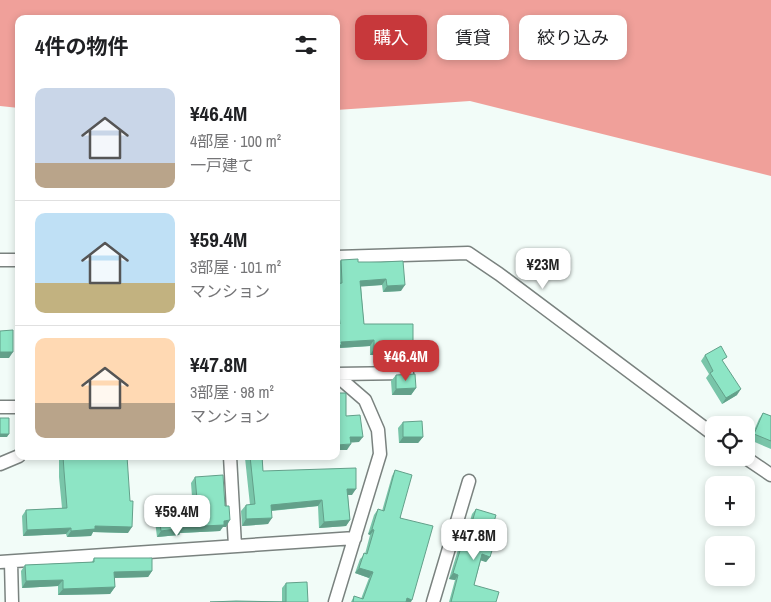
<!DOCTYPE html>
<html lang="ja">
<head>
<meta charset="utf-8">
<style>
	body { margin:0; font-family:"Archivo Narrow","Noto Sans JP",sans-serif; background:#f6f6f6; color:#202124; height:100vh; display:flex; flex-direction:column; font-size:19px; white-space:nowrap }
	* { box-sizing:border-box; margin:0 }
	p { font-size:16px; color:#757577 }
	.icon { flex:none; width:28px; height:28px; fill:none; stroke:currentColor; stroke-width:2; stroke-linecap:round; stroke-linejoin:round }
	.map { position:relative; flex:1; overflow:hidden }
	.details { position:absolute; left:15px; top:15px; width:325px; height:445px; display:flex; flex-direction:column; background:#fff; border-radius:10px; box-shadow:0 2px 8px #0003 }
	.details>* { flex:none }
	.hud { position:absolute; left:355px; top:15px; width:340px; height:45px; display:flex; gap:10px }
	.tools { position:absolute; left:705px; top:416px; display:grid; gap:10px }
	.tools a { display:grid; place-items:center; width:50px; height:50px; border-radius:10px; background:#fff; box-shadow:0 2px 8px #0003; font-size:25px }
	.price { position:absolute; translate:-50% -42px; padding:0 11px; border-radius:10px; background:#fff; color:#222; font-size:16px; line-height:32px; filter:drop-shadow(0 1px 2px #0008) }
	.price::after { content:''; position:absolute; left:50%; top:30px; width:15px; height:11px; margin-left:-8px; background:inherit; clip-path:polygon(0 0,100% 0,50% 100%) }
	.price.current { background:#c7383b; color:#fff }
	ul { padding:0; list-style:none }
	li { display:flex; align-items:center; gap:15px; height:125px; padding:0 20px }
	li+li { border-top:1px solid #e0e0e0 }
	li span { display:grid; place-items:center; flex:none; width:140px; height:100px; border-radius:10px; color:#555 }
	li>.icon { margin-inline-start:auto }
	span .icon { width:60px; height:60px; fill:#fffc; stroke-width:1 }
	li b { font-size:21px }
	h2 { display:flex; justify-content:space-between; align-items:center; height:60px; padding:0 20px; font-size:21px }
	.tag { padding:0 18px; border-radius:10px; background:#fff; box-shadow:0 2px 8px #0003; font-size:18px; line-height:45px }
	.tag.current { background:#c7383b; color:#fff }
	.map>svg:first-child { display:block }
	.forest { fill:#f0a09a }
	.lines { fill:none; stroke-linecap:round; stroke-linejoin:round }
	.minor-casing { stroke:#7a827f; stroke-width:15 }
	.minor { stroke:#fff; stroke-width:12 }
	.wall { fill:#79c5a9 }
	.shaded-wall { fill:#63a08a }
	.building { fill:#8de5c5; stroke:#63a08a }
</style>
</head>
<body>
<div class="map">
<svg width="771" height="602" viewBox="0 0 771 602">
	<rect width="100%" height="100%" fill="#f2fcf8"/>
	<path class="forest" d="M0,0H771V176L470,101L336,110V19H19V108L0,106Z"/>
	<g class="lines">
		<defs>
			<path id="minor" d="M336,257L468,253L499,274L714,435
				M0,260H19
				M336,374L407,373
				M0,407H19
				M230,456L235,546
				M746,458L771,475
				M0,464L19,456
				M0,562L355,538
				M11,562L12,602
				M335,602L380,454L378,430L365,400L336,375
				M433,602L469,481"/>
		</defs>
		<use href="#minor" class="minor-casing"/>
		<use href="#minor" class="minor"/>
	</g>
	<path class="wall" d="M341,260L358,262H381L401,291L383,292L382,285L361,286L364,324H413L408,365H391L390,355H370V346L339,348L337,351H336V284H337L336,266Z
		M705,355L723,362L737,395L722,404L706,378L709,374L701,361Z
		M396,375L416,388L411,395H392L391,381Z
		M763,413L771,416V449L750,440L759,419Z
		M403,422L423,437L418,443H399L398,428Z
		M59,456H127L128,533L93,532L91,536L67,537L66,534L23,536L22,516L26,510L62,508L59,477Z
		M238,456H262L263,471L352,495H348L350,520L346,526L319,528L318,506L272,511L268,524L242,526L241,511L246,505H250L245,458H238Z
		M395,470L411,602H351L354,596L361,599L369,578L355,573L360,559L365,554L370,535L368,534L374,515L378,509L382,511L392,476Z
		M195,477L226,527H222L220,531L180,533L179,535L157,537L155,521L159,515L193,511L191,483Z
		M476,509L488,542L490,557L486,562L481,560L474,585L496,602H449L455,580L449,579L461,540L465,535H466L472,514Z
		M94,558L152,571L148,577L115,578V587L110,594L58,595V586L22,588L21,571L25,565L92,562Z
		M286,583L308,602H282V588Z"/>
	<path class="shaded-wall" d="M386,279L382,285L356,287L360,281Z
		M405,285L401,291L383,292L387,286Z
		M374,340L370,346L339,348L337,351H336V345L341,342Z
		M374,349H395L390,355H370Z
		M0,352H13L9,358H0Z
		M395,359H413L408,365H391Z
		M416,388L411,395H392L396,389Z
		M741,389L737,395L722,404L726,398Z
		M0,434H9L7,437H0Z
		M350,437H363L359,442L346,443Z
		M403,437H423L418,443H399Z
		M351,444L347,450H336V445Z
		M240,456H246L245,458H238Z
		M347,489H356L352,495H343Z
		M322,500L318,506L267,511L271,505Z
		M272,518L268,524L242,526L246,519Z
		M230,520L226,527H223L220,531L180,533L179,535L157,537L161,531Z
		M350,520L346,526L319,528L324,522Z
		M95,526L132,527L128,533L93,532L91,536L67,537L71,531Z
		M71,528L66,534L23,536L27,530Z
		M372,529L374,530L370,535L368,534Z
		M482,554L490,557L486,562L479,560Z
		M359,568L373,572L369,578L355,573Z
		M152,571L148,577L110,578L114,572Z
		M453,573L458,575L455,580L449,579Z
		M63,580L58,586L22,588L26,581Z
		M115,587L110,594L58,595L63,589Z
		M407,598L412,600L411,602H405Z"/>
	<path class="building" d="M358,259V262H381L403,261L405,285L387,286L386,279L360,281L364,324H413V359H395V349H374V340L341,342L342,345H336V324H340L336,284L342,283L341,260Z
		M13,330V352H0V331Z
		M721,346L727,357L722,360L741,389L726,398L710,373L713,371L705,355Z
		M415,374L416,388L396,389V375Z
		M336,393H346V416L360,415L363,437H350L351,444L336,445Z
		M763,413L771,416V441L754,434Z
		M0,418H9V434H0Z
		M422,421L423,437H403V422Z
		M63,456H127L130,501H133L132,527L95,526V529L71,531V528L27,530L26,510L67,508L64,471Z
		M250,456H262L263,471L356,468V489H347L350,520L324,522L322,500L271,505L272,518L246,519V505L255,504Z
		M395,470L412,475L400,518L433,526L412,600L407,598L406,602H353L354,596L363,599L373,572L359,568L364,553L367,554L374,530L372,529L378,509L384,511Z
		M223,475L225,506H229L230,520L224,521V525L183,527V528L161,531L159,515L198,510L195,477Z
		M476,509L496,515L488,542L494,544L490,557L482,554L474,585L499,592L496,602H451L458,575L453,573L465,535H468Z
		M94,558H152V571L114,572L115,587L63,589V580L26,581L25,565L94,562Z
		M307,582L308,602H210L236,601L286,602V583Z"/>
</svg>
<div class="tools">
<a><svg class="icon" aria-label="locate" viewBox="0 0 24 24"><circle cx="12" cy="12" r="6"/><path d="M12 2v4M12 18v4M2 12h4M18 12h4"/></svg></a>
<a>+</a>
<a>−</a>
</div>
<b class="price" style="left:543px;top:290px">¥23M</b>
<b class="price current" style="left:406px;top:382px">¥46.4M</b>
<b class="price" style="left:177px;top:537px">¥59.4M</b>
<b class="price" style="left:474px;top:561px">¥47.8M</b>
<div class="hud">
<a class="tag current">購入</a>
<a class="tag">賃貸</a>
<a class="tag">絞り込み</a>
</div>
<section class="details">
<h2>4件の物件<svg class="icon" aria-label="filters" viewBox="0 0 24 24"><path d="M4 7h16M4 17h16"/><circle cx="9" cy="7" r="2"/><circle cx="15" cy="17" r="2"/></svg></h2>
<ul>
<li><span style="background:linear-gradient(#c9d6e8 75%,#b9a48a 0)"><svg class="icon" aria-label="home" viewBox="0 0 24 24"><path d="M3 11l9-7 9 7M6 9v11h12V9"/></svg></span><div><b>¥46.4M</b><p>4部屋 · 100 m²</p><p>一戸建て</p></div></li>
<li><span style="background:linear-gradient(#bfe0f5 70%,#c2b280 0)"><svg class="icon" aria-label="home" viewBox="0 0 24 24"><path d="M3 11l9-7 9 7M6 9v11h12V9"/></svg></span><div><b>¥59.4M</b><p>3部屋 · 101 m²</p><p>マンション</p></div></li>
<li><span style="background:linear-gradient(#ffd9b3 65%,#b9a48a 0)"><svg class="icon" aria-label="home" viewBox="0 0 24 24"><path d="M3 11l9-7 9 7M6 9v11h12V9"/></svg></span><div><b>¥47.8M</b><p>3部屋 · 98 m²</p><p>マンション</p></div></li>
</ul>
</section>
</div>
</body>
</html>
